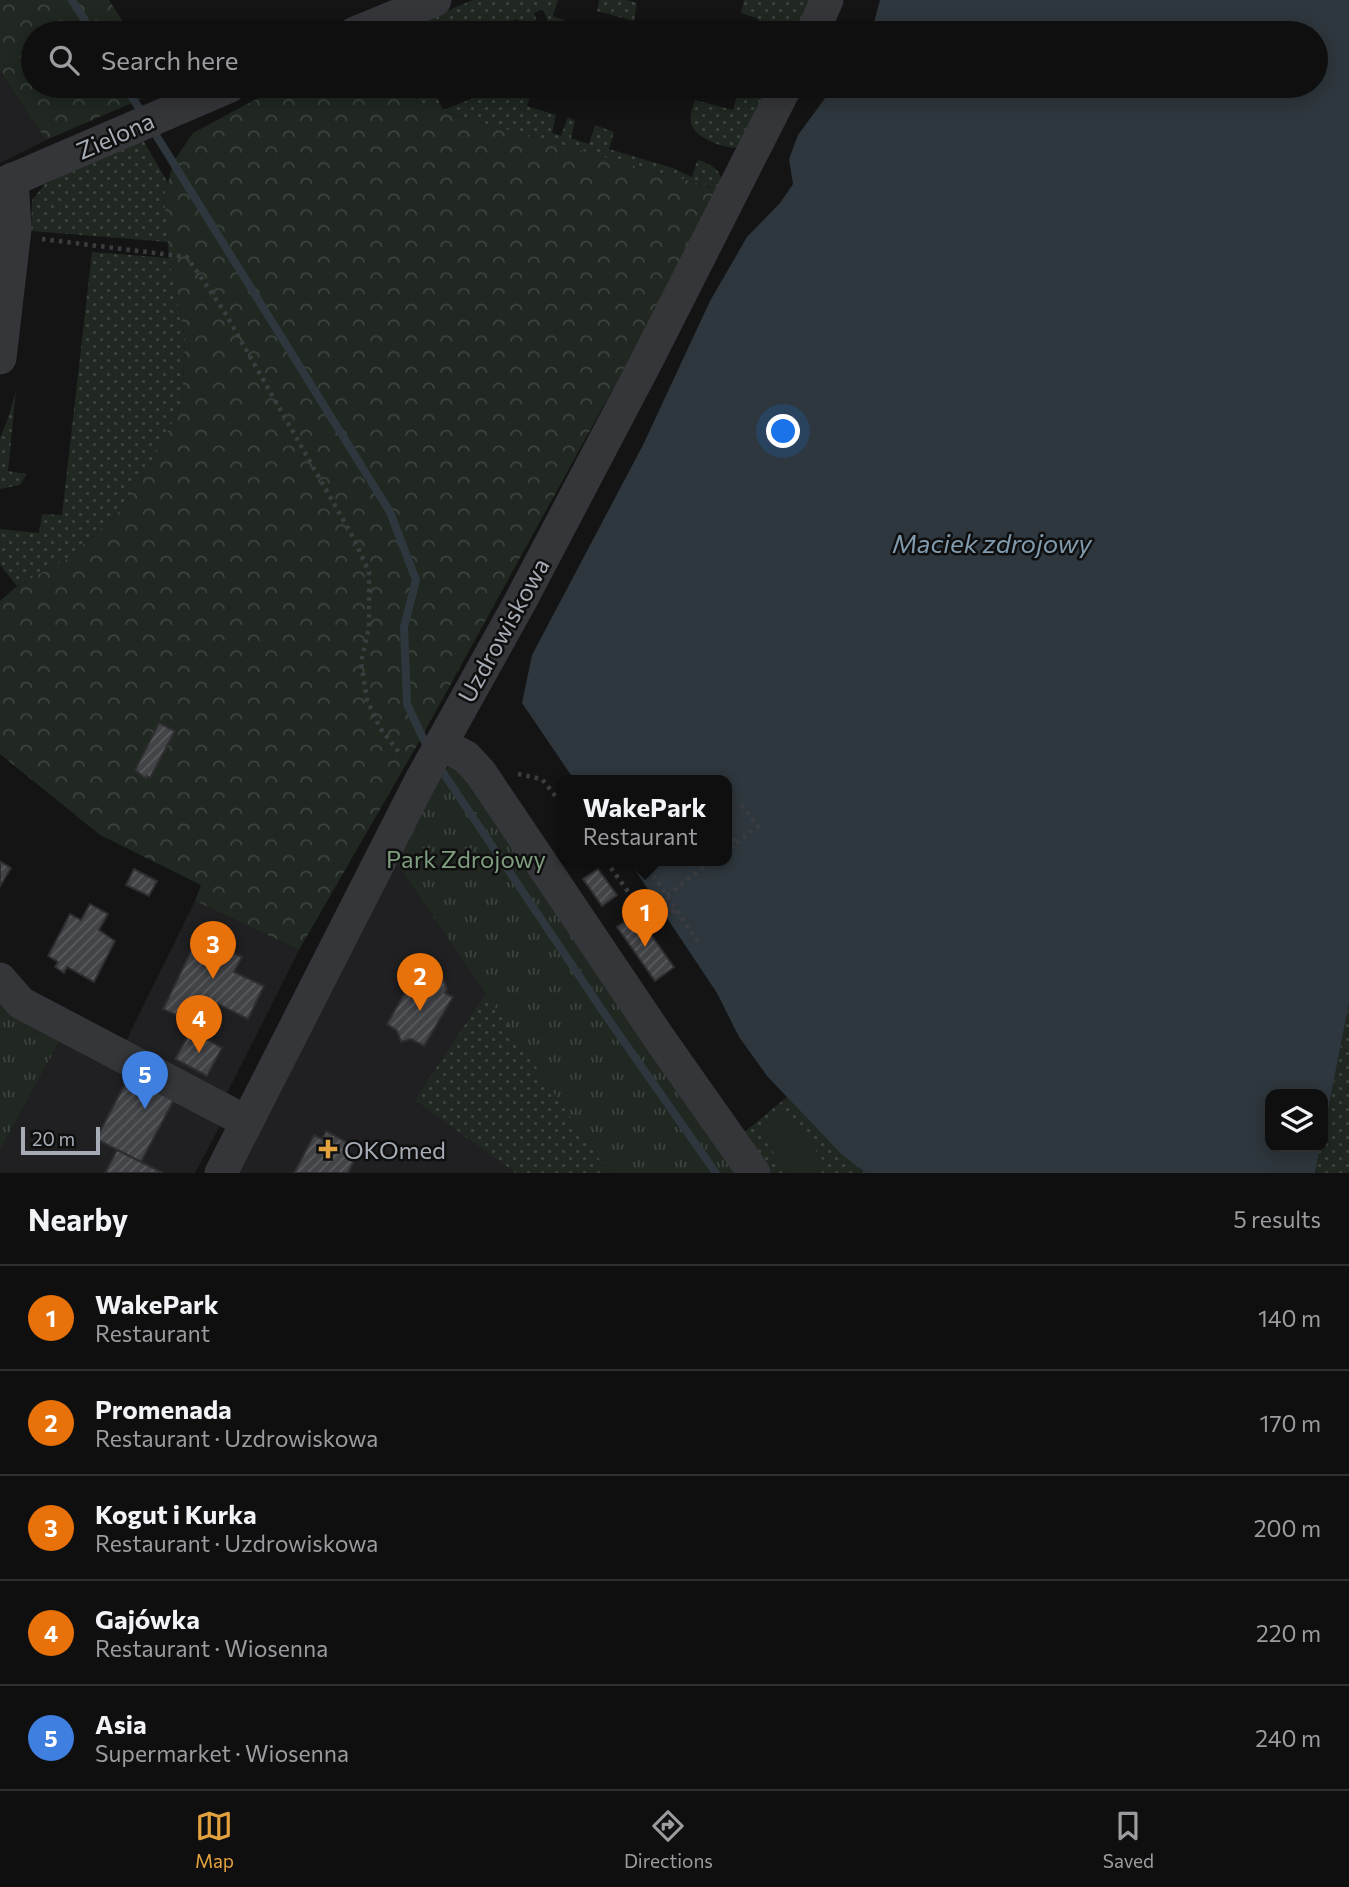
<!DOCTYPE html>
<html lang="en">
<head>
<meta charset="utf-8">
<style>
	:root { --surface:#0f0f10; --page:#181819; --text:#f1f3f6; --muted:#9b9c9f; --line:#2f2f30; --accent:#e3a23e }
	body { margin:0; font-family:Commissioner,sans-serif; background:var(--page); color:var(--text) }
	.controls { position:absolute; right:21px; bottom:21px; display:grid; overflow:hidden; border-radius:14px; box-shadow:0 4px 18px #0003 }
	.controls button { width:63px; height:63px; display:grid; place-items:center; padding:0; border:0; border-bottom:2px solid var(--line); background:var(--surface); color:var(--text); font:35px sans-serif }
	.scale { position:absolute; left:21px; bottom:18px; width:79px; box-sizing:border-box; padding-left:7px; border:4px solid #a6acb5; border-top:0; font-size:19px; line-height:24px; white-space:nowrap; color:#a6acb5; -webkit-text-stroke:5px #0f0f10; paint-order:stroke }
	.you { position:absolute; left:784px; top:432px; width:24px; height:24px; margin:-18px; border:5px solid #fff; border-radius:50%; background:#1a73e8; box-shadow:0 0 0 10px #1a73e833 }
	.badge { display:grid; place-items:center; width:46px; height:46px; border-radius:50%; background:var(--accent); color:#fff; font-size:23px; font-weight:700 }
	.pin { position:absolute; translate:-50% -58px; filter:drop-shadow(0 2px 4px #0008) }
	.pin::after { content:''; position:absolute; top:37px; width:24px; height:21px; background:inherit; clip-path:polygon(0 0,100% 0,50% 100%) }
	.popup { position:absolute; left:557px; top:775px; width:175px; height:91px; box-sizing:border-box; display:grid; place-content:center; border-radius:14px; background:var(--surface); filter:drop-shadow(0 2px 5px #0005); font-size:23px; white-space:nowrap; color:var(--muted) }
	.popup b { font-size:26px; color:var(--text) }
	.popup::after { content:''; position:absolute; left:50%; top:100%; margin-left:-14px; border:14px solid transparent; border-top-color:var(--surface) }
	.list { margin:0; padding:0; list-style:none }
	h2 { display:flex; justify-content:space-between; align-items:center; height:91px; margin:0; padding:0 28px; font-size:30px }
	h2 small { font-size:23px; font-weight:400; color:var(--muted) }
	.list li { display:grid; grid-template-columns:46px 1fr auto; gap:21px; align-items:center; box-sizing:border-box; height:105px; padding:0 28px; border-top:2px solid var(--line) }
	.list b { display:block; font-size:26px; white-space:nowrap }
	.list p { margin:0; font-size:23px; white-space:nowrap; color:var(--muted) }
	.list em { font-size:23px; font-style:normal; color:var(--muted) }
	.icon { flex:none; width:38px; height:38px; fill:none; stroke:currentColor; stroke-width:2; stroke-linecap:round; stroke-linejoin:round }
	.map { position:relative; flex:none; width:1349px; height:1173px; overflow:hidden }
	.search { position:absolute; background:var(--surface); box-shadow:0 4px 18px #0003; left:21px; right:21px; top:21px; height:77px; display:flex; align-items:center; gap:18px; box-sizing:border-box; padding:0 24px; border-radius:38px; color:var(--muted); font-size:26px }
	.sheet { height:616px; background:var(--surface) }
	nav { display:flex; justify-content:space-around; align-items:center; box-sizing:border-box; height:98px; border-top:2px solid var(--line); background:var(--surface); font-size:19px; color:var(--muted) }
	nav a { display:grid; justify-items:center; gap:4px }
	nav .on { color:var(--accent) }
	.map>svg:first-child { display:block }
</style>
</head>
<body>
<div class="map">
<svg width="1349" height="1173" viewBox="0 0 1349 1173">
	<defs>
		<pattern id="grass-dots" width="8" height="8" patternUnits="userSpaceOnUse" patternTransform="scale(1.75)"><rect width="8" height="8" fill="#202821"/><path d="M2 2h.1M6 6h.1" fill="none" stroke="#3d443f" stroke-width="1.8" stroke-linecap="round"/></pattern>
		<pattern id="forest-crowns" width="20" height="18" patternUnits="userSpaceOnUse" patternTransform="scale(1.75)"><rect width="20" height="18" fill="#202821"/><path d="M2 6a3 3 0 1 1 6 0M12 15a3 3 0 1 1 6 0" fill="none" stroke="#3d443f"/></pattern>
		<pattern id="park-tufts" width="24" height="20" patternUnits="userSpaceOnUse" patternTransform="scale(1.75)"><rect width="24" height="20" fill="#202821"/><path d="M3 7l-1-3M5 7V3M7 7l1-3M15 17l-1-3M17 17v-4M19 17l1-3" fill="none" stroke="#3d443f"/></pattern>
		<pattern id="building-hatch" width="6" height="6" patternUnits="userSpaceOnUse" patternTransform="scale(1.75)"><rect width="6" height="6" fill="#434448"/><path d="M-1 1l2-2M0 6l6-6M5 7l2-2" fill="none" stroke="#5b5c60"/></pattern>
	</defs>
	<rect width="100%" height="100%" fill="#141415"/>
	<g fill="#202022">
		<polygon points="0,71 46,140 0,163"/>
		<polygon points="390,854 486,993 416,1100 516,1173 230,1173"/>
		<polygon points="195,901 299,950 223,1101 123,1047"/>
		<polygon points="62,1037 222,1122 195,1173 0,1173 0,1150"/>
	</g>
	<g fill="url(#grass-dots)">
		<polygon points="473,0 558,0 553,16 571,23 567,27 550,27 543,9 534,13 540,30 535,33 523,33 517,19 490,29 491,33 394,33"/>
		<polygon points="599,0 627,0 637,3 634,21 597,11"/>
		<polygon points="744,0 815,0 802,33 755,33 759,19 741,13"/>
		<path d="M365 86H411L416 99 435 93 443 110 471 99 466 86H478L482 95 500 89 499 86H533L527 106 556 115 552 133 561 136 568 117 575 121 571 138 589 144 595 125 614 132 609 149 673 168 692 177 697 161 700 160C718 169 723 171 721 192L704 185 482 123Z"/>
		<path d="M732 86H777L739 147C727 150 699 139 693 128 688 119 692 109 695 100L733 110 739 88Z"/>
		<polygon points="143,140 168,183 164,197 168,242 31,231 32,200 45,184"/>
		<polygon points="92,252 169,258 185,338 182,404 152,462 116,515 69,558 17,586 0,565 0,529 39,533 42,514 62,515"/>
		<polygon points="16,391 8,471 27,474 20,485 0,489 0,438 7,421"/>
		<polygon points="486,993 609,1173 516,1173 415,1100"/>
		<polygon points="1349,1004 1349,1173 1315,1173 1320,1147 1323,1147 1323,1135"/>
		<polygon points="787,1097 842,1155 866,1173 761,1173 736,1139"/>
	</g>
	<g fill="url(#forest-crowns)">
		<polygon points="0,0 109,0 130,33 33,33 33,86 169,87 46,140 0,71"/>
		<polygon points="281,86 365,86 482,123 704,185 721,192 420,740 299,950 195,901 201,885 100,835 0,754 0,601 17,586 69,558 116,515 152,462 182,404 185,338 169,258 164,197 174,161 193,133"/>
	</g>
	<g fill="url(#park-tufts)">
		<polygon points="452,763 480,772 761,1173 609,1173 390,854 422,797"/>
		<polygon points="0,1004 62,1037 0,1150"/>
	</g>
	<polygon fill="#202821" points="785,1110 828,1167 820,1173 789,1173 757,1130"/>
	<polygon fill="#2e373d" points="880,0 1349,0 1349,1004 1323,1135 1323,1094 1270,1094 1270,1147 1320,1147 1315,1173 866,1173 842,1155 767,1076 739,1037 717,993 629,861 727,861 727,781 575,781 522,703 532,655 643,445 710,301 747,237 780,203 793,184 789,159 798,135 834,86 1316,86 1316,33 871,33"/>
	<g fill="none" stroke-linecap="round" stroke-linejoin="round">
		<g stroke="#2e373d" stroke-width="8">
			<polyline points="72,0 93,33"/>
			<polyline points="125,86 144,116"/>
			<polyline points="151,127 390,512 416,580 404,627 407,704 429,751"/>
			<polyline points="438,765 604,1013 716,1173"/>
		</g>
	</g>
	<g fill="url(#building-hatch)" stroke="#2e2e31" stroke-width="2">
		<polygon points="159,723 175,731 150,778 147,776 146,779 135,770"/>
		<polygon points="0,861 11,868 0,886"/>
		<polygon points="134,869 157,881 149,896 126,885"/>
		<polygon points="598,869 617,895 602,906 583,879"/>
		<polygon points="90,904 108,914 99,930 115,941 94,982 67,967 64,973 55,967 58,962 48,956 70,914 81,920"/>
		<polygon points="636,914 674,967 655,981 617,927"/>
		<polygon points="217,945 242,957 234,972 264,986 248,1019 218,1004 213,1015 202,1009 195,1024 163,1009 191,951 210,960"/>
		<polygon points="435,972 443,977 447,989 445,993 453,997 424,1046 411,1039 401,1042 397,1031 387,1024 415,975 421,978 422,975"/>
		<polygon points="191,1030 222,1048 207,1076 175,1059"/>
		<polygon points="131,1072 176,1096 141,1162 96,1139"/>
		<polygon points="326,1131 352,1145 348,1153 356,1157 348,1173 294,1173 314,1135 322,1139"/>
		<polygon points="117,1150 163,1173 105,1173"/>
	</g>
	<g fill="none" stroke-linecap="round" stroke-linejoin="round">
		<g stroke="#3b3d41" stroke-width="4.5" stroke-dasharray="3.5 5" stroke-linecap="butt">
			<polyline points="42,239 187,257 224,311 353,537 369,572 369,628 361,662 367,700 380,728 401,755"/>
			<polyline points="518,774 542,779 563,806"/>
			<polyline points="727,832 736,843 727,850"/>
			<polyline points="736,843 758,826 740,803"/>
			<polyline points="606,861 652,925 676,909"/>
			<polyline points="644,861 699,944"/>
			<polyline points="667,895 712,861"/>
		</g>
		<g stroke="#35363a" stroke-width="33">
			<polyline points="355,33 435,0"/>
			<polyline points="812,33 827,0"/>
			<polyline points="0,185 230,86"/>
			<polyline points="0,358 15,229 12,179"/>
			<polyline points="441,744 466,757 480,772 657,1035 754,1173"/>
			<polyline points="0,979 21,1003 247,1122"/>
			<polyline points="221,1173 421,780 520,602 645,364 786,86"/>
		</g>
	</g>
	<path fill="#e3a23e" stroke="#0f0f10" stroke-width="2.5" d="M324.5 1138.5h7v7h7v7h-7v7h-7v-7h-7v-7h7z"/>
	<g text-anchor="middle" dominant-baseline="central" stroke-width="5" stroke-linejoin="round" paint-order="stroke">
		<g font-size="24" fill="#a6acb5" stroke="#0f0f10">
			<text transform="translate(115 135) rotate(-24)">Zielona</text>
			<text transform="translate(503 630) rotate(-61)">Uzdrowiskowa</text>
		</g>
		<g font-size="24" fill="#7f9e7f" stroke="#0f0f10">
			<text x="466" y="858">Park Zdrojowy</text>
		</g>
		<g font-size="24" fill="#a6acb5" stroke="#0f0f10" text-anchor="start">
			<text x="344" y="1149">OKOmed</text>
		</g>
		<g font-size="26" font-style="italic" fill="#809bad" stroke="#0f0f10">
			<text x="992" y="542">Maciek zdrojowy</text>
		</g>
	</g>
</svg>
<div class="controls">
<button><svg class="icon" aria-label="layers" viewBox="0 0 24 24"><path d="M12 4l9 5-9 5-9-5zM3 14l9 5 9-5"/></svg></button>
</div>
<div class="scale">20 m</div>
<div class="you"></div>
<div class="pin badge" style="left:645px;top:947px;background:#e8710a">1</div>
<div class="popup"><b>WakePark</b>Restaurant</div>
<div class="pin badge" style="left:420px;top:1011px;background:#e8710a">2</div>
<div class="pin badge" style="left:213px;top:979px;background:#e8710a">3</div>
<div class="pin badge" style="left:199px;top:1053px;background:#e8710a">4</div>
<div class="pin badge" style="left:145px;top:1109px;background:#3f7fe0">5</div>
<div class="search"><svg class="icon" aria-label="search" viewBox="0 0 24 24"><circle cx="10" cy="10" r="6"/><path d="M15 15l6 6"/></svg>Search here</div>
</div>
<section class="sheet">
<h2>Nearby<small>5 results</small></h2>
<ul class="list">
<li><span class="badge" style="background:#e8710a">1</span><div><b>WakePark</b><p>Restaurant</p></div><em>140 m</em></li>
<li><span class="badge" style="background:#e8710a">2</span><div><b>Promenada</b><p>Restaurant · Uzdrowiskowa</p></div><em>170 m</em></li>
<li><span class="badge" style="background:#e8710a">3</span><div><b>Kogut i Kurka</b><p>Restaurant · Uzdrowiskowa</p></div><em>200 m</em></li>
<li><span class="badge" style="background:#e8710a">4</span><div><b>Gajówka</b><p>Restaurant · Wiosenna</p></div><em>220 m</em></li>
<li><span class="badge" style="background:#3f7fe0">5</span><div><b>Asia</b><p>Supermarket · Wiosenna</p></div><em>240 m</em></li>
</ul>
</section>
<nav>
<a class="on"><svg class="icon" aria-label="map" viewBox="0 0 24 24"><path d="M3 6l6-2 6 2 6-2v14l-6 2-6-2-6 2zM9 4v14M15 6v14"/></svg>Map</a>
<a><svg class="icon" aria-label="directions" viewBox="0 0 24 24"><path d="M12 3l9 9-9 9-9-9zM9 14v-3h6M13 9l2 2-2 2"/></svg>Directions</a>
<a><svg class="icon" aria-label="saved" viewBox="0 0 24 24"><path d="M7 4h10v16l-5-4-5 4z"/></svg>Saved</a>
</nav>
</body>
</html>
